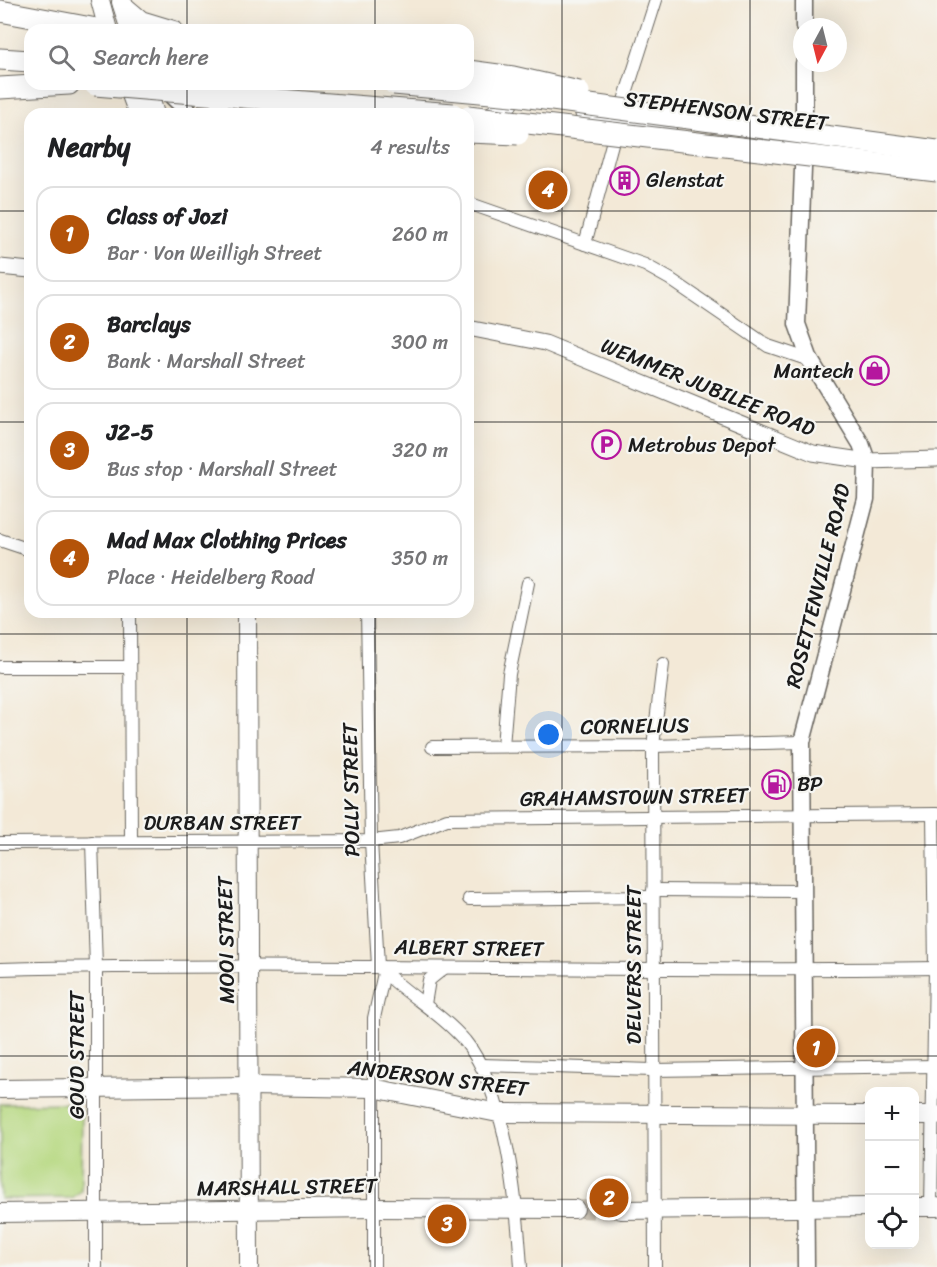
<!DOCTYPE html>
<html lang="en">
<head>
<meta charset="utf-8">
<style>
	:root { --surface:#fff; --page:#f6f6f6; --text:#202124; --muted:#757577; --line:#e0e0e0; --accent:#b45309 }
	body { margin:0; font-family:Sriracha,sans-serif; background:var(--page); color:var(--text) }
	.controls { position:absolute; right:18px; bottom:18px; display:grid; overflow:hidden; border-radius:12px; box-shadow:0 6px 24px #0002 }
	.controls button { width:54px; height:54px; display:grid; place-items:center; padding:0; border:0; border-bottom:2px solid var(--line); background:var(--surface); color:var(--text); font:30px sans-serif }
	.compass { position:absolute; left:793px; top:18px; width:54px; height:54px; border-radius:50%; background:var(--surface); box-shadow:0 6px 24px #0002; rotate:187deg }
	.you { position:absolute; left:549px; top:735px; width:21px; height:21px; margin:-15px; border:4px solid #fff; border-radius:50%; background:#1a73e8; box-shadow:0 0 0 9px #1a73e833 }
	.badge { display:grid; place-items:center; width:39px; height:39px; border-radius:50%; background:var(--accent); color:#fff; font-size:20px; font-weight:700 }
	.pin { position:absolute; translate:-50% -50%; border:3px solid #fff; box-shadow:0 2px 6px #0006 }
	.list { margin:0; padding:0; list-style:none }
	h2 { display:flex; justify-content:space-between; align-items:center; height:78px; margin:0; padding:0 24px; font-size:26px }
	h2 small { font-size:20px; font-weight:400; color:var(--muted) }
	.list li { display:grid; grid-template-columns:39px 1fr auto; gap:18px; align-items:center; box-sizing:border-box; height:96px; margin:0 12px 12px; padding:0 12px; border:2px solid var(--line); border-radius:18px }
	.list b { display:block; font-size:22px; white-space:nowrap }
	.list p { margin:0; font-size:20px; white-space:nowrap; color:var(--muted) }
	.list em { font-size:20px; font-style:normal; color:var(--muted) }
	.icon { flex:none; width:33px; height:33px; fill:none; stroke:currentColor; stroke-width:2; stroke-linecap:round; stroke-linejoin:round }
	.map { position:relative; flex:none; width:937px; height:1267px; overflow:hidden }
	.search { position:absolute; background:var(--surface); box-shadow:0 6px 24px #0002; left:24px; top:24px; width:450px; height:66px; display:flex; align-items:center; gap:15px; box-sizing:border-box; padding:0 21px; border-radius:18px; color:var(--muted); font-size:22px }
	.panel { position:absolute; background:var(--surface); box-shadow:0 6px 24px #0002; left:24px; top:108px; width:450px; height:510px; border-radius:18px }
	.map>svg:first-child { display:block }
</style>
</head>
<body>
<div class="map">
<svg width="937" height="1267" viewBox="0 0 937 1267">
	<rect width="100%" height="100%" fill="#f6f6f2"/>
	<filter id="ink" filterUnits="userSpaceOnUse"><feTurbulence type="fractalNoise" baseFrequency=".0167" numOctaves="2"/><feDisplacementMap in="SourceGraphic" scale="12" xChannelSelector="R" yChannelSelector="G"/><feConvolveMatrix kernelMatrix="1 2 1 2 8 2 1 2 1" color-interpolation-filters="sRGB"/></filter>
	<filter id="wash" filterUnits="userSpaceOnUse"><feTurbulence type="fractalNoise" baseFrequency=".008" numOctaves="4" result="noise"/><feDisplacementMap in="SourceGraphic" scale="24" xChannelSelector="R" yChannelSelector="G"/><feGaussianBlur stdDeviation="1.35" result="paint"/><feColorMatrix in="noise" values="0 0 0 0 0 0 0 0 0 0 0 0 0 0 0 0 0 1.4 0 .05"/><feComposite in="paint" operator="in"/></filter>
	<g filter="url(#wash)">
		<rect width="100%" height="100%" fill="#f3e9d7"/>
		<polygon fill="#b6d880" stroke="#697a4e" stroke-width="1.5" points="74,1103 73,1108 82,1111 81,1191 72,1198 0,1199 0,1104"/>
	</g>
	<g filter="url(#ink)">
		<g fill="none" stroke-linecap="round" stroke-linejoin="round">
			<polyline stroke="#c8c0b2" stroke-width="18" stroke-dasharray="18 9" stroke-linecap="butt" points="575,1209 621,1210"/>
			<defs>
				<g id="minor">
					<polyline points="620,113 656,0"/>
					<polyline points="468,203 645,265 670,279 768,346 810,360"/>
					<polyline points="585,244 616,129"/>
					<polyline points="0,540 30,550"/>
					<polyline points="130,612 131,842"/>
					<path d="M367 612 371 841 378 966C405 994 440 1012 465 1041 507 1092 517 1203 521 1267"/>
					<polyline points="0,667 129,667"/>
					<polyline points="503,746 509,674 528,583"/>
					<polyline points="432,747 653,746 802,742"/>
					<polyline points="92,842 96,967 96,1267"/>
					<polyline points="0,843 371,841 399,838 447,819 937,814"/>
					<polyline points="653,890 805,891"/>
					<polyline points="469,899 653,897"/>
					<path d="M0 969C312 962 625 973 937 968"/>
					<polyline points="425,1004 429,980 444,968"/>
					<polyline points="481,1065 653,1070 937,1066"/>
					<polyline points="931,1207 935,968 933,814"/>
					<polyline points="374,1267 374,1018 384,973"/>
					<polyline points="655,1267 653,746 663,664"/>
				</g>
				<g id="tertiary">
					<polyline points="583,114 669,126"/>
					<polyline points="483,118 510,104"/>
					<polyline points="0,267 30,270"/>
					<polyline points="468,328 545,343 813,453 867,461 937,459"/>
				</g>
				<g id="secondary">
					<polyline points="804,27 804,0"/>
					<polyline points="804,63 804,143 797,324 810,360 861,444 867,461 866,499 802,742 806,1267"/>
					<polyline points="168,84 173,97 191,114"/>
				</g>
				<g id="primary">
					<polyline points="100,0 108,30"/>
					<polyline points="121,2 130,30"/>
					<polyline points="122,4 141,20 174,30"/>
					<polyline points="127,84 138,114"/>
					<polyline points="146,84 155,114"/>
					<polyline points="247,612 249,1267"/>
					<polyline points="0,1089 249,1086 373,1088 498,1113 870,1115"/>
					<polyline points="914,1115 937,1115"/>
					<polyline points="914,1207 937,1207"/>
					<polyline points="621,1210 870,1207"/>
					<polyline points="0,1213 374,1208 575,1209"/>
				</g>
				<g id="motorway">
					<polyline points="0,11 102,30"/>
					<polyline points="0,59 30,61"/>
					<polyline points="0,88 69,84"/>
				</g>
			</defs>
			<use href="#minor" stroke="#67645d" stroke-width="14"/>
			<use href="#tertiary" stroke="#67645d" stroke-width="17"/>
			<use href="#secondary" stroke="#67645d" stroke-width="19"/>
			<use href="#primary" stroke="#67645d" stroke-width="20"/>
			<use href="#motorway" stroke="#67645d" stroke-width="23"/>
			<use href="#minor" stroke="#fff" stroke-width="12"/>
			<use href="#tertiary" stroke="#fff" stroke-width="15"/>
			<use href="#secondary" stroke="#fff" stroke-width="16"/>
			<use href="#primary" stroke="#fff" stroke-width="18"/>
			<use href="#motorway" stroke="#fff" stroke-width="21"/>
			<defs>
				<g id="motorway-bridge">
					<polyline points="468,71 513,77 579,92"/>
					<polyline points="394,84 522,96 937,151"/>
					<polyline points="95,85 453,114"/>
					<polyline points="468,116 937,171"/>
					<polyline points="468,132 518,134"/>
				</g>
			</defs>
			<use href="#motorway-bridge" stroke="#67645d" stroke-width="23" stroke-linecap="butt"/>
			<use href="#motorway-bridge" stroke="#fff" stroke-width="21"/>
		</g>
	</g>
	<path fill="none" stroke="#1c1c1c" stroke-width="1.5" stroke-opacity="0.55" d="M187 0V30M375 0V30M562 0V1267M750 0V1267M187 84V114M375 84V114M0 211H30M468 211H937M0 422H30M468 422H937M187 612V1267M375 612V1267M0 634H937M0 845H937M0 1056H937"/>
	<defs>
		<symbol id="building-ring" viewBox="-11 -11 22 22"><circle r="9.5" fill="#f6f6f2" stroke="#b5179e" stroke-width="1.5"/><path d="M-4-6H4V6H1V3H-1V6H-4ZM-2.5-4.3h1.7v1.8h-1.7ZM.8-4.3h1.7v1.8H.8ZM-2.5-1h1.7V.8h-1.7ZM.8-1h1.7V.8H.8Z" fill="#b5179e"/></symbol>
		<symbol id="shop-ring" viewBox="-11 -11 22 22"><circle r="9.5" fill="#f6f6f2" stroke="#b5179e" stroke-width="1.5"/><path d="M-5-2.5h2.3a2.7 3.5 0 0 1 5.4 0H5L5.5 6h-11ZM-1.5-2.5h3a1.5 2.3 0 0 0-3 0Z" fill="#b5179e"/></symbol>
		<symbol id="parking-ring" viewBox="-11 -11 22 22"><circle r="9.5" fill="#f6f6f2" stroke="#b5179e" stroke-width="1.5"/><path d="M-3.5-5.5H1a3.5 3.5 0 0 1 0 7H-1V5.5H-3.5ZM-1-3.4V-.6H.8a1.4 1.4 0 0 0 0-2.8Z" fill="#b5179e"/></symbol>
		<symbol id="fuel-ring" viewBox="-11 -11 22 22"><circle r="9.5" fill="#f6f6f2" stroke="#b5179e" stroke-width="1.5"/><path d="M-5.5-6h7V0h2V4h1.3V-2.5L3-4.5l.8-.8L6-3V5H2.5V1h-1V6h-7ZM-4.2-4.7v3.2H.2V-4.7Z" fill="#b5179e"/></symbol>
	</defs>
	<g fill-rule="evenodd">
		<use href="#building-ring" x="608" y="164" width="33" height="33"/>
		<use href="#shop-ring" x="858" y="354" width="33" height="33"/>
		<use href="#parking-ring" x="590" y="428" width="33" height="33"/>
		<use href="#fuel-ring" x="760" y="768" width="33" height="33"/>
	</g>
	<g text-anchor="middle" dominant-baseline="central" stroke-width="4.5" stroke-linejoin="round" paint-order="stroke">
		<g font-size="21" fill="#1c1c1c" stroke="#f6f6f2">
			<text transform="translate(726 111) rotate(7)">STEPHENSON STREET</text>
			<text transform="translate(708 387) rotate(22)">WEMMER JUBILEE ROAD</text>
			<text transform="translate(818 586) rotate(-76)">ROSETTENVILLE ROAD</text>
			<text transform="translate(635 726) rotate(-1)">CORNELIUS</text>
			<text transform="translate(351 790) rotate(-91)">POLLY STREET</text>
			<text transform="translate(634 797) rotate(-1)">GRAHAMSTOWN STREET</text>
			<text x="222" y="823">DURBAN STREET</text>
			<text transform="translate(226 940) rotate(-91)">MOOI STREET</text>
			<text transform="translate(469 948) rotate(1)">ALBERT STREET</text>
			<text transform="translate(634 965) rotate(-90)">DELVERS STREET</text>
			<text transform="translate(77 1055) rotate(-90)">GOUD STREET</text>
			<text transform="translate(438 1078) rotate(7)">ANDERSON STREET</text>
			<text transform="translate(287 1187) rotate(-1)">MARSHALL STREET</text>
		</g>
		<g font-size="21" fill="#1c1c1c" stroke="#f6f6f2" text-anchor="start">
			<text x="646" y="180">Glenstat</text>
			<text x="854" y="371" text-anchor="end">Mantech</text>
			<text x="628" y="445">Metrobus Depot</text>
			<text x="797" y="784">BP</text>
		</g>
	</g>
</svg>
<div class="controls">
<button>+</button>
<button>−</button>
<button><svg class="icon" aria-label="locate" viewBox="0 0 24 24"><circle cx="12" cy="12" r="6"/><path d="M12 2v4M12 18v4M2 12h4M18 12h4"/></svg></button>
</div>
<svg class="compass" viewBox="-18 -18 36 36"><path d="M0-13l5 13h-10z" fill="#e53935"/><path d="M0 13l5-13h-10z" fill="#757577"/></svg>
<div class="you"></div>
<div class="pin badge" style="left:816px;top:1048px">1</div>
<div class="pin badge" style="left:609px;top:1198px">2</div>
<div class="pin badge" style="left:447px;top:1224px">3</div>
<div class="pin badge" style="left:548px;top:190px">4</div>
<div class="search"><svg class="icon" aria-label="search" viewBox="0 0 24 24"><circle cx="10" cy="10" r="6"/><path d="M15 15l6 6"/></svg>Search here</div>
<section class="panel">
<h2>Nearby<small>4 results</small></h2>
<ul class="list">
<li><span class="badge">1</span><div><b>Class of Jozi</b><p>Bar · Von Weilligh Street</p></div><em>260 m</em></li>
<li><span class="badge">2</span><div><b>Barclays</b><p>Bank · Marshall Street</p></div><em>300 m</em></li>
<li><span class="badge">3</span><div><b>J2-5</b><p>Bus stop · Marshall Street</p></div><em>320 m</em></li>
<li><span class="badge">4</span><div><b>Mad Max Clothing Prices</b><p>Place · Heidelberg Road</p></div><em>350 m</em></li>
</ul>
</section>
</div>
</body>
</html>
